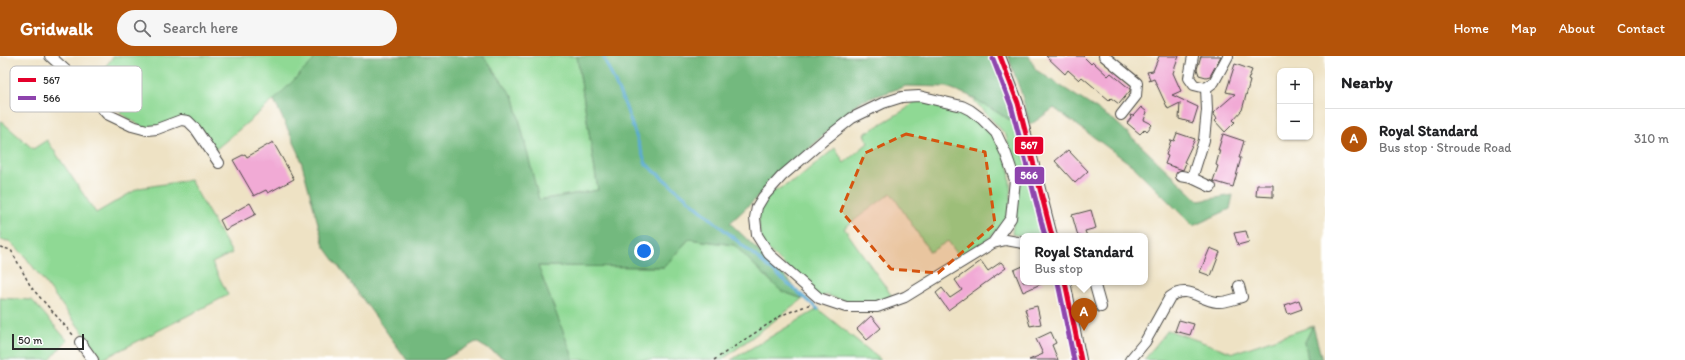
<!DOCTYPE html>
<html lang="en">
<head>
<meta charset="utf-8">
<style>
	:root { --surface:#fff; --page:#f6f6f6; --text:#202124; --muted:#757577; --line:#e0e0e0; --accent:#b45309 }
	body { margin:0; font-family:Itim,sans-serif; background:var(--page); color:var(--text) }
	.controls { position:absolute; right:12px; top:12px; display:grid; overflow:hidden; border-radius:8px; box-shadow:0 1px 3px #0004 }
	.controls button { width:36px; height:36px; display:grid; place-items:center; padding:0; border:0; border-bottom:1px solid var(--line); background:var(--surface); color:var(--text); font:20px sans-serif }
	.scale { position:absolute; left:12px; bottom:10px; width:72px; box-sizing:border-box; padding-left:4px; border:2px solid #2b2b2b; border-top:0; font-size:11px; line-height:14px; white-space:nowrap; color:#2b2b2b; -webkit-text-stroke:3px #fff; paint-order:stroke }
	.you { position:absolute; left:644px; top:195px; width:14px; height:14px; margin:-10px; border:3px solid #fff; border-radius:50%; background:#1a73e8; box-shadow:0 0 0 6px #1a73e833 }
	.badge { display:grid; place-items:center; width:26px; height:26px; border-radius:50%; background:var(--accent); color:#fff; font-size:13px; font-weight:700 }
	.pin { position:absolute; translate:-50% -33px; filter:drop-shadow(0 1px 2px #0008) }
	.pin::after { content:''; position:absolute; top:21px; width:14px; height:12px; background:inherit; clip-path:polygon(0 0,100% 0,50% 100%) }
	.popup { position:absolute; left:1020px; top:177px; width:128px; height:52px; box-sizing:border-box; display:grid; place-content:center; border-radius:8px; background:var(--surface); filter:drop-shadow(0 1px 3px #0005); font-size:13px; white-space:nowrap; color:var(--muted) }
	.popup b { font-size:15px; color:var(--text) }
	.popup::after { content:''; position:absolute; left:50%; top:100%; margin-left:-8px; border:8px solid transparent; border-top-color:var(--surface) }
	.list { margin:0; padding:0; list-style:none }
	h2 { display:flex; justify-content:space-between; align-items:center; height:52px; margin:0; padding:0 16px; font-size:17px }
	h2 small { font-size:13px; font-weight:400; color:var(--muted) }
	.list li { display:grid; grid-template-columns:26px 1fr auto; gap:12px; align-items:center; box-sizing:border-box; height:60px; padding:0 16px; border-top:1px solid var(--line) }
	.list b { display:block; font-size:15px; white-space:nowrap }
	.list p { margin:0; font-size:13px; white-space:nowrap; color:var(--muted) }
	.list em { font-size:13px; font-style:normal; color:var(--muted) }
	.icon { flex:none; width:22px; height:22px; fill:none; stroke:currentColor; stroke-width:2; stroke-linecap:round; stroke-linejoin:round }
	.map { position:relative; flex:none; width:1325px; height:304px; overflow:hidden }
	header { display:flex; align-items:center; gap:24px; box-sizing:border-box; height:56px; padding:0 20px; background:var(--accent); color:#fff }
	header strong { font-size:19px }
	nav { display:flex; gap:22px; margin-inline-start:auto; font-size:14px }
	.search { width:280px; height:36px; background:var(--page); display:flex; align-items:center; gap:10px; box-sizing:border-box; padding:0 14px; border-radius:22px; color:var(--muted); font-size:15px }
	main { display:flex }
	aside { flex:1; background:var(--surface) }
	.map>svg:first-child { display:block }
</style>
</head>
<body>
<header>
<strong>Gridwalk</strong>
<div class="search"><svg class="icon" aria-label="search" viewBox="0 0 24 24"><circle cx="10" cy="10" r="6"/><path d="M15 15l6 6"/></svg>Search here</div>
<nav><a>Home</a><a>Map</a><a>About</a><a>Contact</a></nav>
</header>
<main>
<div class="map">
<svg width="1325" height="304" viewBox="0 0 1325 304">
	<rect width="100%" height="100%" fill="#fff"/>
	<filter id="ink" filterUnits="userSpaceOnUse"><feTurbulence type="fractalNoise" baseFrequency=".025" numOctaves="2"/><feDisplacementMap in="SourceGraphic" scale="8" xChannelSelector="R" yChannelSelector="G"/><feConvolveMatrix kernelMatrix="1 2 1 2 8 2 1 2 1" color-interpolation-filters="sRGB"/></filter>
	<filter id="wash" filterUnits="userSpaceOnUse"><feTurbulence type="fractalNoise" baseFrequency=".012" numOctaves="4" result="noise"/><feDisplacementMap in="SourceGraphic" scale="16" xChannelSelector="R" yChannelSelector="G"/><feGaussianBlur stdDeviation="0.9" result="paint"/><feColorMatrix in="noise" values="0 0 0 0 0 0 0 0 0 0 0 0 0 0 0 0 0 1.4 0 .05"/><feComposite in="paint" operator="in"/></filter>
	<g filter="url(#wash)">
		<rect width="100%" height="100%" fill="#eee2c4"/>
		<g fill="#8fd994" stroke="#5d8260">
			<polygon points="114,0 310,0 314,4 274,44 215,94 188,65 147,74 120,57 134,45 104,12"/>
			<polygon points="483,0 577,0 598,134 538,144 514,42"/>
			<polygon points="919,40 961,51 988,68 1009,110 1011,142 1008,160 993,179 961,203 948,185 930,196 891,137 844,172 894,243 855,248 826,239 819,242 761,187 757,151 763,141 798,123 835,92 844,107 868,87 864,78 906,53"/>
			<polygon points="970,40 1017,68 1042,180 1023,181 1012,178 1017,123 1006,79"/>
			<polygon points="0,64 33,93 47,84 96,157 139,132 190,124 232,197 212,207 228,239 103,303 24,199 9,185 0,184"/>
			<polygon points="689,183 734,189 781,235 803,243 722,304 574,304 537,210 664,211"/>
			<polygon points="0,242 32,244 67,284 50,304 0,304"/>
			<polygon points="818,253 881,304 731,304"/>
			<polygon points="1313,270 1305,286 1308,304 1144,304 1168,274 1233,297"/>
		</g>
		<g fill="#73b97e" stroke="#4f7254">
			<polygon points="310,0 483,0 514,42 539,144 598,134 577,0 991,0 1017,68 970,40 947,31 906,30 859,46 730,167 789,224 803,243 781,235 734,189 689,183 664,211 538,210 574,304 507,304 476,286 443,304 407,304 324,190 299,97 274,44 314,4"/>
			<polygon points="1008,0 1029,0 1036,14 1115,65 1199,145 1233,139 1230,153 1193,170 1133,110 1054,52 1030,69 1021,36"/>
			<polygon points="1313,270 1322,304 1308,304 1305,286"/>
		</g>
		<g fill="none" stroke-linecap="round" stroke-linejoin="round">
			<polyline stroke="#5aabd4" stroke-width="3" points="603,0 625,49 646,108 818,253"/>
		</g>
		<g id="blocks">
			<g fill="#f1aad5">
				<polygon points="1046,0 1083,0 1091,8 1093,6 1108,20 1111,17 1130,33 1130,35 1119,48 1111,42 1109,44 1082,21 1079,24 1068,14 1065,18"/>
				<polygon points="1159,0 1179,0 1173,17 1181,35 1172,39 1198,51 1193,67 1179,63 1180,47 1168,53 1154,23 1149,25 1150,23 1147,16 1153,15"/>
				<polygon points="1201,0 1221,0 1210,20 1206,21 1199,19 1197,13"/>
				<polygon points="1235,8 1252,14 1248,24 1250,25 1242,54 1233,64 1235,66 1225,76 1215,65 1217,63 1213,57 1235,38 1226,36"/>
				<polygon points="1141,51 1147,56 1144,64 1150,67 1152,69 1147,75 1145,73 1140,78 1127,67 1131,62 1130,59 1133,60"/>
				<polygon points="1177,77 1195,83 1184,106 1186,107 1183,114 1165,108 1168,100 1166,99 1171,84 1174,85"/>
				<polygon points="1223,78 1244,85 1239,102 1241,102 1233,131 1213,125 1218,110 1216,109 1220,94 1218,94"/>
				<polygon points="273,86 294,123 268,137 266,134 254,140 233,104 245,98 247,101"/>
				<polygon points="1068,94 1088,115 1075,127 1055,105"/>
				<polygon points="1257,129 1273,129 1273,141 1256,140"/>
				<polygon points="250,147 256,158 225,174 220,164"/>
				<polygon points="1091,154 1096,172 1085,175 1087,180 1078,180 1072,159"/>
				<polygon points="1246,175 1249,186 1238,189 1234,177"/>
				<polygon points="1210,192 1220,196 1211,220 1200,216"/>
				<polygon points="981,205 988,215 1001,206 1006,212 948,254 936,237 942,232 950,242 962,234 955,224"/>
				<polygon points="1023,210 1023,226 1045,226 1023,236 1014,214"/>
				<polygon points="1299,244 1302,253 1288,258 1285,249"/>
				<polygon points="1037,250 1041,268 1030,270 1025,253"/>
				<polygon points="871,260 881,272 867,284 857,273"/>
				<polygon points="1179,264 1194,268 1190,279 1175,275"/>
				<polygon points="1051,276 1056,287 1052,289 1058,304 1029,304 1043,298 1036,283"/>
			</g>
		</g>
	</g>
	<g filter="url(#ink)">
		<use href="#blocks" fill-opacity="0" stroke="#484642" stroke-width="1"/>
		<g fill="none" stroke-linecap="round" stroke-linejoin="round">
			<defs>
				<g id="minor">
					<polyline points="50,0 81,28 107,58 132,70 147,74 157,73 181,64 188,65 195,72 219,107"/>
					<polyline points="1000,0 1018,47 1052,180"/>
					<polyline points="1104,0 1137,27 1136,40 1121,59"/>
					<polyline points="1193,0 1189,22 1194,29 1206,32"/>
					<polyline points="1181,120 1192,122 1211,131"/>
					<polyline points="1192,122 1204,84 1207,54 1206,32 1214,26 1228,0"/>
					<polyline points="993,187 1011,162 1015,124 1006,98 996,77 982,63 970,54 962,50 919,40 902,41 883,47 852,62 824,84 782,120 763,141 757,151 755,162 757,179 769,198 819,242 846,251 877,251 905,241 993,187 1006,184 1023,187"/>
					<polyline points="1065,226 1081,304"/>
					<polyline points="1094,226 1101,251"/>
					<polyline points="80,286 93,304"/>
					<path d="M1130 304 1145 286 1170 241C1188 228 1199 244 1217 246 1225 247 1234 243 1242 241L1239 230"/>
				</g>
			</defs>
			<use href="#minor" stroke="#484642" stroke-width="12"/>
			<g stroke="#484642" stroke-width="1.5" stroke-dasharray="3 3" stroke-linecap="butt">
				<polyline points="0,191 11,194 31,231 74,280"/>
				<polyline points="714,304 782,259 811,248"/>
			</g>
			<use href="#minor" stroke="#fff" stroke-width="10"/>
			<defs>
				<g id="bus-1">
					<polyline points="1000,0 1018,47 1052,180"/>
					<polyline points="1065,226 1081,304"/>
				</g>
				<g id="bus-2">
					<polyline points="993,3 1011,49 1045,180"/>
					<polyline points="1058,227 1074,304"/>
				</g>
			</defs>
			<use href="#bus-1" stroke="#fff" stroke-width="8"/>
			<use href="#bus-2" stroke="#fff" stroke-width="8"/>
			<use href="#bus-1" stroke="#e4002b" stroke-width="5"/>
			<use href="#bus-2" stroke="#8e44ad" stroke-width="5"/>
		</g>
	</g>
	<path fill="#d5540f" fill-opacity="0.2" stroke="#d5540f" stroke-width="3" stroke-dasharray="8 5" stroke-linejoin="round" d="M906 78 985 96 995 168 938 217 891 213 841 155 865 97Z"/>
	<rect x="10" y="10" width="132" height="46" rx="6" fill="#fff" stroke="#bfbfbf" stroke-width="1"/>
	<rect x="18" y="22" width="18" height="4" fill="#e4002b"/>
	<rect x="18" y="40" width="18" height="4" fill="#8e44ad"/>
	<g font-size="11" fill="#2b2b2b">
		<text x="43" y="28">567</text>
		<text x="43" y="46">566</text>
	</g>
	<g stroke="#fff" stroke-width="1.5">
		<rect x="1014" y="80" width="30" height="19" rx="4" fill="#e4002b"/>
		<rect x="1014" y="110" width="31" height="19" rx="4" fill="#8e44ad"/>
	</g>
	<g font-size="11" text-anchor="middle" font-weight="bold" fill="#fff">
		<text x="1029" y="93">567</text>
		<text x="1029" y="123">566</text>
	</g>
</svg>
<div class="controls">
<button>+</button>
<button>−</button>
</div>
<div class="scale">50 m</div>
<div class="you"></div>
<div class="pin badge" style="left:1084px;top:275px">A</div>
<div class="popup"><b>Royal Standard</b>Bus stop</div>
</div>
<aside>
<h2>Nearby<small></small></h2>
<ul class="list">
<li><span class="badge">A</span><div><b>Royal Standard</b><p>Bus stop · Stroude Road</p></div><em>310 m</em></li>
</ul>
</aside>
</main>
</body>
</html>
